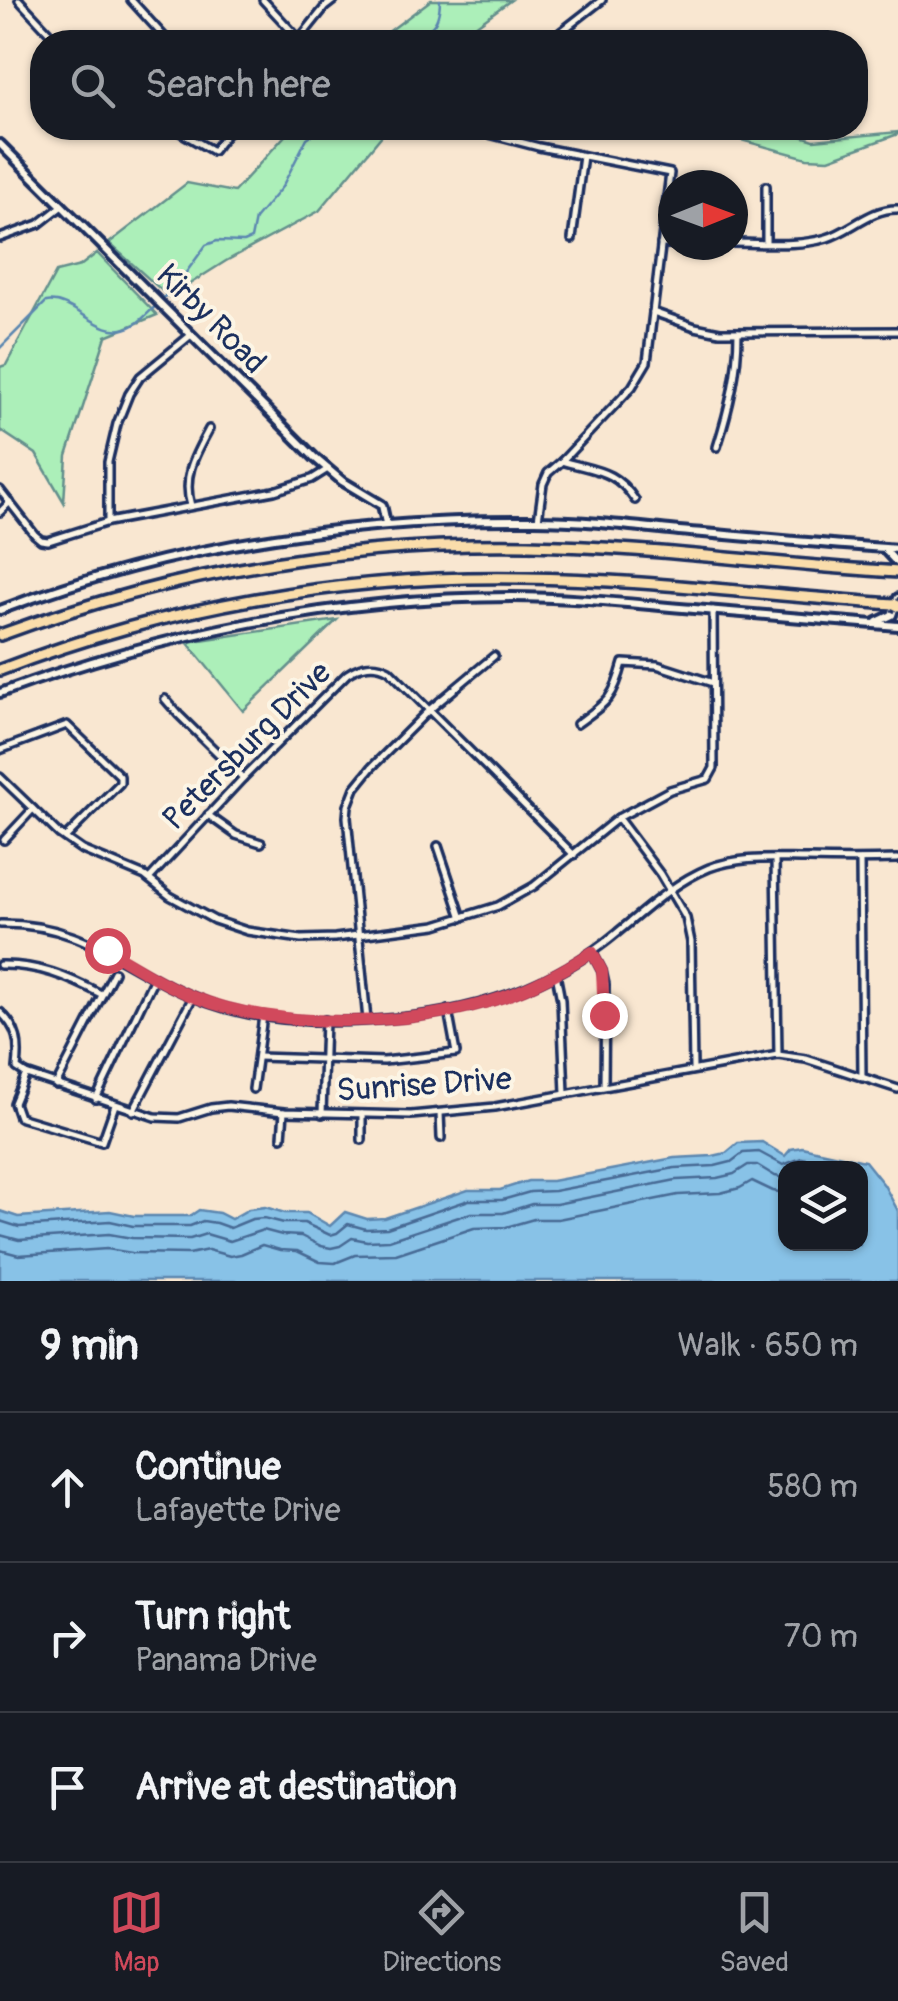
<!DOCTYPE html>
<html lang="en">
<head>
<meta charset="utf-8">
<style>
	:root { --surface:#171b24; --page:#242831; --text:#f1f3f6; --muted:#9ea1a6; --line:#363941; --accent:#d1495b }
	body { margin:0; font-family:Pangolin,sans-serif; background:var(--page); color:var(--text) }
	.controls { position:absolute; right:30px; bottom:30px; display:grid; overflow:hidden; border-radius:20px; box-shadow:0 2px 8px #0004 }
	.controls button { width:90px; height:90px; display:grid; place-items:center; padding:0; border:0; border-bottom:2px solid var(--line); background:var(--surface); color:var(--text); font:50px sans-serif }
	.compass { position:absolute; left:658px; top:170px; width:90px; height:90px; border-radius:50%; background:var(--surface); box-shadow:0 2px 8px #0004; rotate:89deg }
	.stop { position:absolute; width:30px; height:30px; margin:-22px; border:8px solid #d1495b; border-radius:50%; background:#fff }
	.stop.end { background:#d1495b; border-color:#fff; box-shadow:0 2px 10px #0008 }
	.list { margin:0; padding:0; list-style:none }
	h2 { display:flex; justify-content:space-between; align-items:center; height:130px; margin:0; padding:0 40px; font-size:42px }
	h2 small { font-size:32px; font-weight:400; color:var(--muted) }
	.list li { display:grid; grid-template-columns:65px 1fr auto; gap:30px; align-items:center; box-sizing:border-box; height:150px; padding:0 40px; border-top:2px solid var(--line) }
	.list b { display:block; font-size:38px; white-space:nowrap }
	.list p { margin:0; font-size:32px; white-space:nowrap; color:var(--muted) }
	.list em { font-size:32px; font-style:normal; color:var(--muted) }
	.icon { flex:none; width:55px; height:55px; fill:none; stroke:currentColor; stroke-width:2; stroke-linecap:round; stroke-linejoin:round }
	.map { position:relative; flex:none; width:898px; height:1281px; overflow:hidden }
	.search { position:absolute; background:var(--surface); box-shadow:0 2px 8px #0004; left:30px; right:30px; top:30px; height:110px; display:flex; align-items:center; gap:25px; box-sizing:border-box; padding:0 35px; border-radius:40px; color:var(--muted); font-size:38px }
	.sheet { height:580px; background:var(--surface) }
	nav { display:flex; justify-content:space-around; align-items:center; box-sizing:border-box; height:140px; border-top:2px solid var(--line); background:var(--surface); font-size:28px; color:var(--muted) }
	nav a { display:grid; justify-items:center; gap:5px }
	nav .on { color:var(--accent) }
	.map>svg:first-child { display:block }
</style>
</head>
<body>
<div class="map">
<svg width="898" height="1281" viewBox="0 0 898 1281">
	<rect width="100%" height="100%" fill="#f9e7d1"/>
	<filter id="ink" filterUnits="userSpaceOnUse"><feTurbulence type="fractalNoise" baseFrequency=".01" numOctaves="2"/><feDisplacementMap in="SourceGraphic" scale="20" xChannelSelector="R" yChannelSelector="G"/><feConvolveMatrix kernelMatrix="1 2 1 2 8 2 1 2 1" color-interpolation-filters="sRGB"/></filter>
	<g filter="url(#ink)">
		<g fill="#acefb9" stroke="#648f8c" stroke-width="2.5">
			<polygon points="431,0 511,0 453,42 375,42"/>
			<polygon points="292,128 388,128 319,211 226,261 169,297 109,243 187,183 234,192"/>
			<polygon points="697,128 776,128 814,140 898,132 898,134 829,159 807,158"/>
			<polygon points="97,253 157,315 106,336 67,456 64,502 36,454 0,430 0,367 6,365 56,272 80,266"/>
			<polygon points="337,620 243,711 187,642"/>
		</g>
		<path fill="#88c2e7" stroke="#5c87b0" stroke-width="2.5" fill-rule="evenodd" d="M762 1142 785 1156 791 1149 802 1147 865 1161 884 1185 898 1211V1281H0V1211L18 1217 110 1211 134 1216H190L199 1210 219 1213 231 1219 249 1209 265 1207 285 1213H307L330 1226 345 1212 367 1219 385 1218 468 1190H500L528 1181H552L674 1158 713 1156 726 1153 738 1143ZM786 1168H860V1244H786Z"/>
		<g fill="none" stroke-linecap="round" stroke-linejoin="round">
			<g stroke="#476a95" stroke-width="2.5">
				<polyline points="0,1221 19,1227 110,1221 133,1226 190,1226 203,1221 216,1223 230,1228 252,1219 264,1218 284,1223 304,1223 330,1235 337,1233 348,1224 366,1229 387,1228 469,1200 502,1200 530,1192 554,1191 675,1168 715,1166 731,1162 743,1153 759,1152 783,1165 802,1158 852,1168"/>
				<polyline points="0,1235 19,1240 109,1234 132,1238 190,1239 206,1234 230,1241 263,1230 282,1235 301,1236 321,1246 331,1248 340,1246 352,1238 367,1241 389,1240 471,1213 503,1213 532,1204 556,1204 676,1180 717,1178 734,1174 748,1165 757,1165 775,1176 786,1178"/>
				<polyline points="0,1250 19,1255 107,1249 132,1253 189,1254 208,1250 230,1256 241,1254 262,1245 280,1250 297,1251 320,1262 335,1263 355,1255 396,1254 474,1228 506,1227 534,1219 558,1219 678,1195 720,1193 740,1188 752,1181 773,1191 786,1193"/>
			</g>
			<g stroke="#5c87b0" stroke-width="2.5">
				<path d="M380 42V39C408 25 439 47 440 0"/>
				<polyline points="161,300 177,285 206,245 217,241 244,242 251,239 255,219 282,187 307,138 322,128"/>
				<path d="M0 348 46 302C75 297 99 340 130 327 140 323 148 312 156 306"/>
			</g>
			<defs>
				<g id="street">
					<polyline points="19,0 58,42"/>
					<polyline points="131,0 169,42"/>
					<polyline points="263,0 299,39"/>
					<polyline points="297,42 325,7 334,0"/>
					<polyline points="548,42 602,0"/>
					<polyline points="173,128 213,151 231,128"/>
					<polyline points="489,134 539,147 670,173 647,362 632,387 562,461 548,473 543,484 538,520"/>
					<polyline points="0,238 39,224 62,206"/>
					<polyline points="572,239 583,156"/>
					<path d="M733 243C764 243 797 247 827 238 852 230 871 208 898 209"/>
					<polyline points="766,243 766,186"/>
					<polyline points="661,244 673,244"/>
					<polyline points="653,312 695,327 720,332 898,331"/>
					<path d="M717 447C729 409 738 372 738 332"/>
					<path d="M562 461C594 471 615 469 635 500"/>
					<polyline points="0,490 35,535 41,540 48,541 108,522 274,491 312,479 328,469"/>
					<path d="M191 506C182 476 195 455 209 429"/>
					<polyline points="0,512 10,502"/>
					<polyline points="108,521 108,462 117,424 129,394 140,377 191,335"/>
					<polyline points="165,699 179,715 243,778"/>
					<path d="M577 724C607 702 613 700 623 663L657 665 713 683"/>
					<polyline points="0,750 67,725 120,776 120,783 65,838"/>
					<polyline points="0,777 59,834 82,850 145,876 170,896 214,920 247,931 301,939 335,938 436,925 498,906 534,886 618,818 670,790 708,779 714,768 713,610"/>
					<polyline points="208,815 236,835 261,843"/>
					<polyline points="618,818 660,874 686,918 691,942 693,1068"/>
					<polyline points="4,840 33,809"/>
					<polyline points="438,846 462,918"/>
					<polyline points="775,859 778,1055"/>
					<polyline points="860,860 862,1078"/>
					<path d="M149 879 243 778 347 674C361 665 374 662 389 670L574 855"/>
					<path d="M0 924C82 923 120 965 189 995 253 1024 332 1025 399 1018 473 1011 545 988 604 943 638 917 668 885 709 868 740 856 774 859 807 859 837 860 868 860 898 859"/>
					<polyline points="592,952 602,971 605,984 604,1086"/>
					<path d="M0 965C38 964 68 977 101 994"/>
					<polyline points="556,974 561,1000 565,1093"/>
					<path d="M0 1012C18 1028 20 1044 17 1068L26 1074 155 1117 179 1118 211 1108 228 1106 284 1112 411 1115 495 1107 778 1055 806 1059 898 1089"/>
					<polyline points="367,1020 347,817 348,806 355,788 372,767 428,711 494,656"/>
					<polyline points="258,1057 384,1061 456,1053 448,1010"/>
					<polyline points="26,1074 14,1103 19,1117 102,1142 115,1105"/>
					<polyline points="56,1085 114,972"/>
					<polyline points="253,1089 263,1016"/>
					<polyline points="96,1099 154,978"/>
					<polyline points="133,1111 193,997"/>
					<polyline points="440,1113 441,1138"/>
					<polyline points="322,1114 325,1020"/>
					<polyline points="282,1137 284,1112"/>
					<polyline points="362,1140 362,1114"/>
				</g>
				<g id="secondary">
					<polyline points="0,144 315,458 342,481 382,505 386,523"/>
					<polyline points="886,551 898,564"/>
					<path d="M0 610C171 545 353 518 535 520 583 520 631 526 679 531 752 537 825 544 898 549"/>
					<polyline points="877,622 892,615 898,598"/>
					<path d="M0 693C162 633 338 597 512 597 573 597 633 604 694 609 762 615 830 620 898 626"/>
				</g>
				<g id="highway">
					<path d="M0 635C169 573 348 542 528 545 651 547 775 565 898 572"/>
					<path d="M0 670C166 606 344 575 522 578 646 579 770 596 894 604"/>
				</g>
			</defs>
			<use href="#street" stroke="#1b2f5e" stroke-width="12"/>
			<use href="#secondary" stroke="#1b2f5e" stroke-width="14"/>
			<use href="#highway" stroke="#1b2f5e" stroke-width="16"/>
			<use href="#street" stroke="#fcf5e5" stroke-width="5"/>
			<use href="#secondary" stroke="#fcf5e5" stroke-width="6"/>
			<use href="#highway" stroke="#faddab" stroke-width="9"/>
			<defs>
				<polyline id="highway-bridge" points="894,604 898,606"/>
			</defs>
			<use href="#highway-bridge" stroke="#1b2f5e" stroke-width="16" stroke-linecap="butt"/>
			<use href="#highway-bridge" stroke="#faddab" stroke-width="9"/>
		</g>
	</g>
	<g fill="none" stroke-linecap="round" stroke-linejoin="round" filter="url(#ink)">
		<path stroke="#d1495b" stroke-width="12" d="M107 950C136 966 163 985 194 997 281 1031 416 1027 504 997 535 986 564 970 592 952L602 971 604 1015"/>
	</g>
	<g text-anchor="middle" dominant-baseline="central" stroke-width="8" stroke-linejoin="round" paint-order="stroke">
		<g font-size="32" fill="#1b2f5e" stroke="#fcf5e5">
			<text transform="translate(211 319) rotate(45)">Kirby Road</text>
			<text transform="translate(247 746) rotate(-45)">Petersburg Drive</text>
			<text transform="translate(424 1085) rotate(-4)">Sunrise Drive</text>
		</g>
	</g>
</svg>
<div class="controls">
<button><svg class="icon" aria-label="layers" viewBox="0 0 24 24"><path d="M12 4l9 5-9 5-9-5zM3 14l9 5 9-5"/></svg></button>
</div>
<svg class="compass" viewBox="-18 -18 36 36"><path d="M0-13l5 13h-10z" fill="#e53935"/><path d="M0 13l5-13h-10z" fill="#9ea1a6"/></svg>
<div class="stop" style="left:107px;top:950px"></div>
<div class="stop end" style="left:604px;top:1015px"></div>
<div class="search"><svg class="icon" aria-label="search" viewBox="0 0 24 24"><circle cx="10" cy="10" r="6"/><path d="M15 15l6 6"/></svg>Search here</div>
</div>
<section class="sheet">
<h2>9 min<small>Walk · 650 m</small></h2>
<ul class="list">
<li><svg class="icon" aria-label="ahead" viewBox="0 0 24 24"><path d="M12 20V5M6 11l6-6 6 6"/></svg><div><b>Continue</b><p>Lafayette Drive</p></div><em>580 m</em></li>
<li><svg class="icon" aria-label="right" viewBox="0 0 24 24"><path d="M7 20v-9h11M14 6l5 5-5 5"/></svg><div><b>Turn right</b><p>Panama Drive</p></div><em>70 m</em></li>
<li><svg class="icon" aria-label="arrive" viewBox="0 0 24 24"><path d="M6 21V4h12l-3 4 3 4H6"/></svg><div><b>Arrive at destination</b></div></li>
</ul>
</section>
<nav>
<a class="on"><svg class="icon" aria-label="map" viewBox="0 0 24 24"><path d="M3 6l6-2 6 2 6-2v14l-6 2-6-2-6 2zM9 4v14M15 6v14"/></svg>Map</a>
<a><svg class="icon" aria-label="directions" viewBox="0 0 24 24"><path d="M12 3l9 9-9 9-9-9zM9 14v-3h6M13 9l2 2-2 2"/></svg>Directions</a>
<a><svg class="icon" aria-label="saved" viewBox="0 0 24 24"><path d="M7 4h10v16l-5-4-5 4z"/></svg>Saved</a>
</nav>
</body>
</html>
